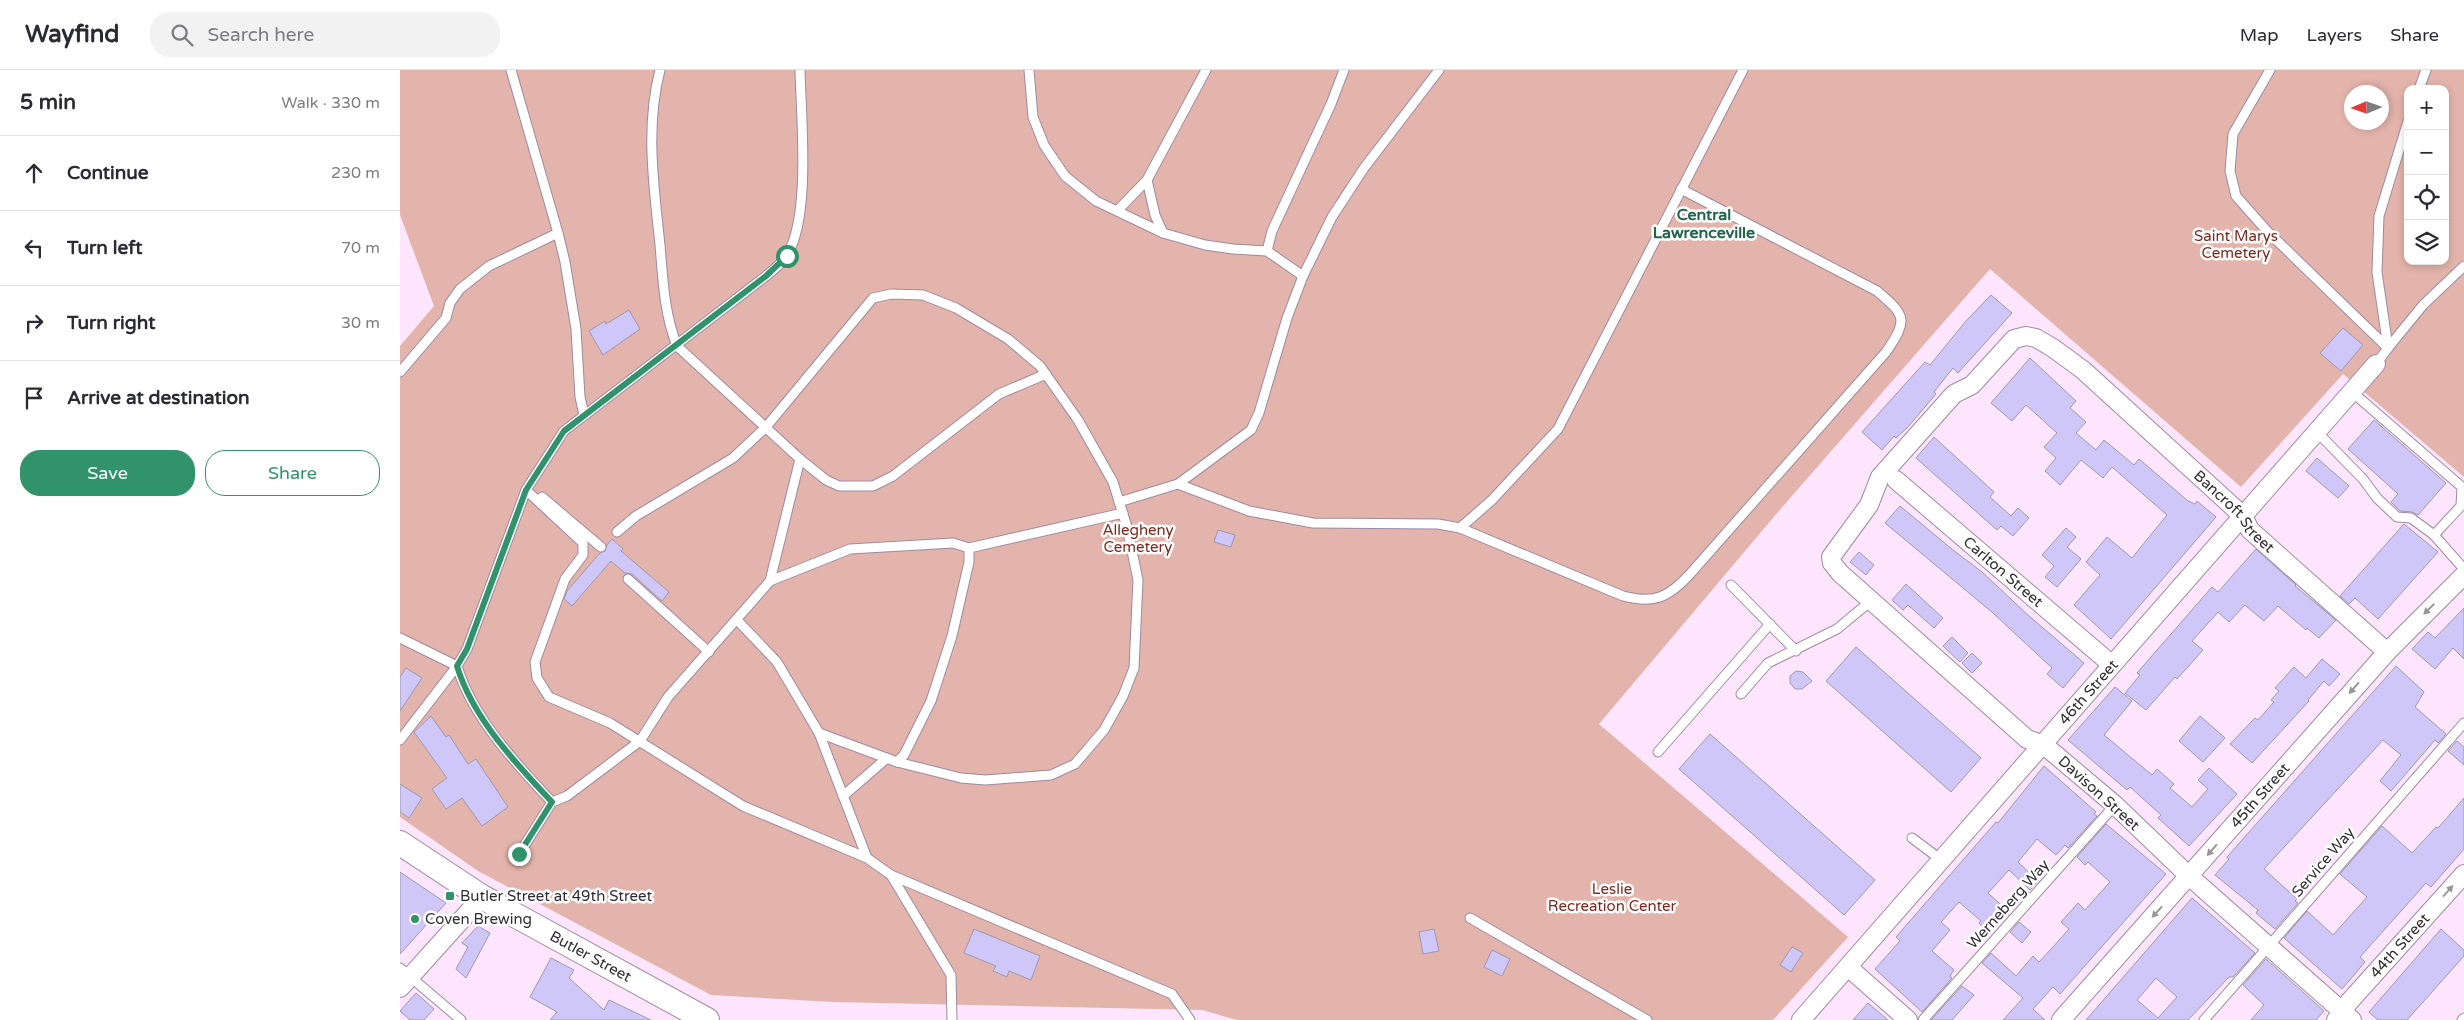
<!DOCTYPE html>
<html lang="en">
<head>
<meta charset="utf-8">
<style>
	:root { --surface:#fff; --page:#f2f2f3; --text:#2b2b33; --muted:#7c7c81; --line:#e1e1e2; --accent:#31936c }
	body { margin:0; font-family:"Varela Round",sans-serif; background:var(--page); color:var(--text) }
	.controls { position:absolute; right:15px; top:15px; display:grid; overflow:hidden; border-radius:10px; box-shadow:0 2px 8px #0003 }
	.controls button { width:45px; height:45px; display:grid; place-items:center; padding:0; border:0; border-bottom:1px solid var(--line); background:var(--surface); color:var(--text); font:25px sans-serif }
	.compass { position:absolute; left:1944px; top:15px; width:45px; height:45px; border-radius:50%; background:var(--surface); box-shadow:0 2px 8px #0003; rotate:268deg }
	.stop { position:absolute; width:15px; height:15px; margin:-11px; border:4px solid #31936c; border-radius:50%; background:#fff }
	.stop.end { background:#31936c; border-color:#fff; box-shadow:0 1px 5px #0008 }
	.list { margin:0; padding:0; list-style:none }
	h2 { display:flex; justify-content:space-between; align-items:center; height:65px; margin:0; padding:0 20px; font-size:21px }
	h2 small { font-size:16px; font-weight:400; color:var(--muted) }
	.list li { display:grid; grid-template-columns:32px 1fr auto; gap:15px; align-items:center; box-sizing:border-box; height:75px; padding:0 20px; border-top:1px solid var(--line) }
	.list b { display:block; font-size:19px; white-space:nowrap }
	.list em { font-size:16px; font-style:normal; color:var(--muted) }
	.actions { display:flex; gap:10px; padding:15px 20px }
	.actions a { flex:1; padding:11px 0; border:1px solid var(--accent); border-radius:20px; text-align:center; font-size:18px; color:var(--accent) }
	.actions .main { background:var(--accent); color:#fff }
	.icon { flex:none; width:28px; height:28px; fill:none; stroke:currentColor; stroke-width:2; stroke-linecap:round; stroke-linejoin:round }
	.map { position:relative; flex:none; width:2064px; height:950px; overflow:hidden }
	header { display:flex; align-items:center; gap:30px; box-sizing:border-box; height:70px; padding:0 25px; background:var(--surface); border-bottom:1px solid var(--line) }
	header strong { font-size:24px }
	nav { display:flex; gap:28px; margin-inline-start:auto; font-size:18px }
	.search { width:350px; height:45px; background:var(--page); display:flex; align-items:center; gap:12px; box-sizing:border-box; padding:0 18px; border-radius:20px; color:var(--muted); font-size:19px }
	main { display:flex }
	aside { flex:1; background:var(--surface) }
	.map>svg:first-child { display:block }
</style>
</head>
<body>
<header>
<strong>Wayfind</strong>
<div class="search"><svg class="icon" aria-label="search" viewBox="0 0 24 24"><circle cx="10" cy="10" r="6"/><path d="M15 15l6 6"/></svg>Search here</div>
<nav><a>Map</a><a>Layers</a><a>Share</a></nav>
</header>
<main>
<aside>
<h2>5 min<small>Walk · 330 m</small></h2>
<ul class="list">
<li><svg class="icon" aria-label="ahead" viewBox="0 0 24 24"><path d="M12 20V5M6 11l6-6 6 6"/></svg><div><b>Continue</b></div><em>230 m</em></li>
<li><svg class="icon" aria-label="left" viewBox="0 0 24 24"><path d="M17 20v-9H6M10 6l-5 5 5 5"/></svg><div><b>Turn left</b></div><em>70 m</em></li>
<li><svg class="icon" aria-label="right" viewBox="0 0 24 24"><path d="M7 20v-9h11M14 6l5 5-5 5"/></svg><div><b>Turn right</b></div><em>30 m</em></li>
<li><svg class="icon" aria-label="arrive" viewBox="0 0 24 24"><path d="M6 21V4h12l-3 4 3 4H6"/></svg><div><b>Arrive at destination</b></div></li>
</ul>
<div class="actions"><a class="main">Save</a><a>Share</a></div>
</aside>
<div class="map">
<svg width="2064" height="950" viewBox="0 0 2064 950">
	<rect width="100%" height="100%" fill="#fde6fd"/>
	<path fill="#e3b4ab" fill-rule="evenodd" d="M0 0H2064V407L1943 304 1841 417 1590 199 1378 442 1199 654 1448 867 1373 950H837L802 940 433 932 311 925 78 801 0 747V276L34 236 0 145ZM2008 19H2045V191H2008ZM1952 22H1982V52H1952Z"/>
	<g fill="#d0c7f9" stroke="#9c98b2" fill-rule="evenodd">
		<polygon points="1591,225 1612,243 1558,303 1553,298 1534,322 1536,324 1507,358 1496,368 1494,366 1482,380 1462,362 1525,292 1530,295 1566,251"/>
		<polygon points="229,240 240,259 203,285 189,261 205,251 206,254"/>
		<polygon points="1943,258 1963,275 1941,301 1920,283"/>
		<polygon points="1630,288 1676,331 1670,338 1686,352 1676,363 1696,380 1704,370 1734,395 1739,389 1788,431 1795,434 1797,431 1816,447 1711,569 1674,535 1700,505 1686,492 1707,467 1732,488 1767,445 1712,397 1703,408 1681,390 1660,415 1645,401 1656,388 1644,377 1657,363 1626,335 1612,351 1591,333"/>
		<polygon points="1974,350 2046,413 2018,445 2012,442 2000,441 1991,432 1998,424 1948,379"/>
		<polygon points="1534,367 1594,422 1590,427 1611,446 1618,438 1629,448 1613,466 1601,456 1597,460 1516,388"/>
		<polygon points="1917,388 1949,416 1938,428 1906,401"/>
		<polygon points="1500,436 1553,480 1582,502 1629,546 1684,593 1663,618 1647,604 1652,598 1593,543 1485,453"/>
		<polygon points="2004,454 2038,482 1978,549 1955,528 1949,534 1940,526"/>
		<polygon points="1666,458 1676,467 1667,477 1681,489 1657,517 1645,507 1654,496 1642,485"/>
		<polygon points="818,460 835,465 831,477 814,472"/>
		<polygon points="212,469 223,479 221,481 269,522 262,531 232,504 225,503 211,491 172,536 164,529 167,521 200,483 205,481 207,475"/>
		<polygon points="1856,479 1896,515 1895,516 1936,550 1919,568 1907,558 1906,560 1878,536 1864,551 1845,535 1829,552 1818,542 1792,571 1803,580 1777,609 1775,607 1746,640 1725,623 1740,605 1737,603 1812,517 1818,522"/>
		<polygon points="1459,482 1474,495 1466,505 1450,492"/>
		<polygon points="1506,514 1543,548 1534,558 1508,535 1503,540 1492,530"/>
		<polygon points="2064,538 2064,589 2053,578 2035,599 2012,579 2028,562 2035,568"/>
		<polygon points="1552,567 1568,583 1560,592 1543,576"/>
		<polygon points="1456,577 1581,688 1551,722 1426,611"/>
		<polygon points="1572,583 1582,593 1572,603 1562,593"/>
		<polygon points="1922,589 1940,604 1929,616 1924,611 1908,630 1909,631 1852,693 1830,674 1855,648 1858,650 1874,632 1871,630 1879,621 1875,618 1894,597 1906,608"/>
		<polygon points="1996,596 2024,622 2015,637 2046,664 2038,673 2035,670 1991,721 1980,711 2001,685 1983,670 1864,799 1897,829 1895,831 1898,833 1875,859 1856,843 1858,840 1815,805 1829,789 1827,787"/>
		<polygon points="6,598 22,608 0,641 0,607"/>
		<polygon points="1396,601 1403,602 1412,611 1402,619 1395,619 1390,613 1390,606"/>
		<polygon points="1715,617 1732,631 1704,665 1752,705 1757,699 1774,714 1770,718 1792,737 1808,719 1798,710 1809,698 1837,724 1789,776 1758,748 1761,745 1730,717 1727,720 1668,670"/>
		<polygon points="31,646 46,667 49,665 68,694 76,689 108,737 82,756 62,728 46,739 32,719 47,708 14,662"/>
		<polygon points="1800,646 1825,668 1803,692 1779,671"/>
		<polygon points="1310,664 1475,810 1444,845 1279,699"/>
		<polygon points="2057,671 2064,677 2064,695 2048,681"/>
		<polygon points="1644,696 1696,742 1694,744 1697,746 1668,778 1665,775 1656,785 1637,769 1618,792 1638,811 1630,820 1609,800 1588,823 1610,843 1589,862 1579,853 1581,851 1559,832 1541,852 1550,860 1532,881 1554,900 1550,906 1552,908 1522,942 1475,899 1500,871 1496,867 1596,752 1598,753"/>
		<polygon points="0,714 22,728 9,748 0,742"/>
		<polygon points="2064,728 2064,779 2031,817 2026,813 1960,887 1965,892 1942,919 1884,868 1907,841 1933,865 1967,827 1940,804 1982,756 2012,783 2036,757 2038,758"/>
		<polygon points="1706,754 1766,804 1660,924 1653,917 1633,939 1645,950 1603,950 1623,928 1582,893 1591,883 1616,906 1633,886 1639,892 1652,878 1669,859 1661,852 1678,833 1685,840 1710,812 1688,792 1685,795 1677,787"/>
		<polygon points="0,802 46,833 0,884"/>
		<path d="M1792 828 1855 883 1833 907H1829L1788 950H1686ZM1756 908 1777 927 1758 948 1737 930Z"/>
		<polygon points="1619,852 1631,862 1622,873 1610,862"/>
		<polygon points="78,856 90,863 66,908 56,899 68,877 62,873"/>
		<polygon points="574,859 640,886 631,910 609,901 607,907 593,901 596,896 564,883"/>
		<polygon points="1034,859 1039,881 1023,884 1019,862"/>
		<polygon points="2041,859 2064,880 2064,886 2007,950 1978,950 1969,942"/>
		<polygon points="1392,877 1403,883 1391,902 1380,895"/>
		<polygon points="1092,880 1110,889 1102,906 1084,897"/>
		<polygon points="151,888 174,900 169,908 204,940 209,930 251,950 150,950 157,942 130,927"/>
		<polygon points="1866,889 1924,941 1916,950 1851,950 1864,935 1843,915"/>
		<polygon points="1562,916 1574,925 1552,950 1531,950"/>
		<polygon points="16,923 34,939 24,950 10,950 0,941"/>
		<polygon points="1468,933 1488,950 1453,950"/>
	</g>
	<g fill="none" stroke-linecap="round" stroke-linejoin="round">
		<defs>
			<g id="service">
				<polyline points="111,0 158,163 165,192 176,259 180,327 184,345"/>
				<path d="M260 0C245 57 254 117 260 175 263 210 264 243 277 276L400 389 426 410 439 416H473L493 406 599 324 646 304"/>
				<polyline points="629,0 633,47 644,75 665,106 696,131 763,163 805,175 833,179 867,181 903,206"/>
				<polyline points="1870,0 1833,64 1830,101 1836,126 1867,161 1988,278 1976,294"/>
				<polyline points="2019,19 2026,0"/>
				<polyline points="747,110 755,145 763,163"/>
				<polyline points="718,140 747,110 806,0"/>
				<polyline points="867,181 872,161 931,34 944,0"/>
				<polyline points="1988,278 1977,202 1979,146 2008,51"/>
				<polyline points="1988,278 2023,235 2064,196"/>
				<polyline points="0,302 46,248 50,233 60,219 89,196 158,163"/>
				<polyline points="1917,362 1963,409 1977,428 1997,447 2011,448 2034,465 2061,436 2062,417 1951,321"/>
				<polyline points="778,414 851,360 859,343 887,248 903,206 932,147 964,98 1039,0"/>
				<polyline points="126,420 183,473 183,485 165,509 135,592 137,608 149,627 210,653 343,736 467,788 491,805 772,924 790,950"/>
				<polyline points="142,427 201,477"/>
				<path d="M719 432 778 414 849 441 913 453 1038 454 1060 458 1223 526C1254 534 1268 528 1290 504L1486 282C1509 249 1505 245 1477 221L1281 119"/>
				<polyline points="1060,458 1092,430 1158,359 1343,0"/>
				<polyline points="217,462 236,446 333,388 366,357 473,228 491,224 523,225 556,238 608,269 640,296 678,350 713,412 727,457 738,510 734,598 723,626 704,660 675,694 651,705 585,710 561,708 497,692"/>
				<polyline points="2034,465 2064,499"/>
				<polyline points="569,478 723,443"/>
				<polyline points="228,509 309,582"/>
				<polyline points="370,511 450,479 553,473 569,478 569,492 552,566 531,631 504,685 497,692 419,663"/>
				<polyline points="1331,515 1396,581"/>
				<polyline points="337,550 377,592 419,663 467,788"/>
				<path d="M0 568 57 596C72 647 117 695 152 732"/>
				<polyline points="1341,624 1368,593 1437,559 1472,530"/>
				<path d="M0 670 57 596 67 579 126 420 164 361 366 206C373 200 383 193 387 185 411 146 401 47 400 0"/>
				<polyline points="1258,682 1370,554"/>
				<polyline points="443,726 487,688"/>
				<polyline points="1512,768 1540,789"/>
				<polyline points="119,784 152,732 167,726 240,671 268,627 370,511 400,389"/>
				<polyline points="491,805 551,905 552,950"/>
				<polyline points="1070,848 1247,950"/>
				<polyline points="0,898 61,950"/>
				<polyline points="1523,950 1715,735"/>
				<polyline points="1804,950 2064,653"/>
				<polyline points="2062,950 2064,948"/>
			</g>
			<g id="minor">
				<path id="s1" d="M1496 410 1711 594"/>
				<polyline points="1448,897 1508,950"/>
				<polyline points="0,918 82,827"/>
				<path id="s2" d="M1401 950 1976 294"/>
				<path id="s3" d="M1661 950 1987 582 2064 505"/>
				<path id="s4" d="M1936 950 1949 932 2064 804"/>
				<path id="s5" d="M1952 950 1789 806 1715 735 1644 675 1627 669 1440 503 1432 493 1431 487 1469 435 1480 407 1554 324 1572 315 1614 269 1626 266 1636 268 1653 278 1683 300 1843 446 1850 460 1987 582"/>
			</g>
			<g id="secondary">
				<path id="s6" d="M0 773 82 827 307 950"/>
			</g>
		</defs>
		<use href="#service" stroke="#9f8a9f" stroke-width="11"/>
		<use href="#minor" stroke="#9f8a9f" stroke-width="20"/>
		<use href="#secondary" stroke="#9f8a9f" stroke-width="26"/>
		<use href="#service" stroke="#fff" stroke-width="9"/>
		<use href="#minor" stroke="#fff" stroke-width="18"/>
		<use href="#secondary" stroke="#fff" stroke-width="24"/>
	</g>
	<defs><path id="oneway-solid" d="M-6-.8H1V-3.2L6.5 0L1 3.2V.8H-6Z" transform="scale(1.25)"/></defs>
	<g fill="#9a969a">
		<use href="#oneway-solid" transform="translate(2029 539) rotate(135)"/>
		<use href="#oneway-solid" transform="translate(1954 618) rotate(131)"/>
		<use href="#oneway-solid" transform="translate(1812 780) rotate(131)"/>
		<use href="#oneway-solid" transform="translate(2048 821) rotate(-48)"/>
		<use href="#oneway-solid" transform="translate(1757 842) rotate(132)"/>
	</g>
	<g fill="none" stroke-linecap="round" stroke-linejoin="round">
		<path stroke="#31936c" stroke-width="6" d="M119 784 152 732C117 695 72 647 57 596L67 579 126 420 164 361 366 206 387 186"/>
	</g>
	<g fill="#31936c" stroke="#fff" stroke-width="2">
		<rect x="45" y="821" width="10" height="10" rx="2.5"/>
		<circle cx="15" cy="849" r="5"/>
	</g>
	<g text-anchor="middle" dominant-baseline="central" stroke-width="5" stroke-linejoin="round" paint-order="stroke">
		<g font-size="15" fill="#7c2a1f" stroke="#fff">
			<text x="1836" y="166">Saint Marys<tspan x="1836" dy="17">Cemetery</tspan></text>
			<text x="738" y="460">Allegheny<tspan x="738" dy="17">Cemetery</tspan></text>
			<text x="1212" y="819">Leslie<tspan x="1212" dy="17">Recreation Center</tspan></text>
		</g>
		<g font-size="15" fill="#342c34" stroke="#fff">
			<text stroke="none"><textPath href="#s5" startOffset="1275">Bancroft Street</textPath></text>
			<text stroke="none"><textPath href="#s1" startOffset="141">Carlton Street</textPath></text>
			<text stroke="none"><textPath href="#s2" startOffset="436">46th Street</textPath></text>
			<text transform="translate(1699 723) rotate(42)">Davison Street</text>
			<text stroke="none"><textPath href="#s3" startOffset="300">45th Street</textPath></text>
			<text transform="translate(1923 792) rotate(-49)">Service Way</text>
			<text transform="translate(1608 834) rotate(-48)">Werneberg Way</text>
			<text stroke="none"><textPath href="#s4" startOffset="98">44th Street</textPath></text>
			<text stroke="none"><textPath href="#s6" startOffset="222">Butler Street</textPath></text>
		</g>
		<g font-size="15" fill="#342c34" stroke="#fff" text-anchor="start">
			<text x="60" y="826">Butler Street at 49th Street</text>
			<text x="25" y="849">Coven Brewing</text>
		</g>
		<g font-size="16" font-weight="bold" fill="#22644a" stroke="#fff">
			<text x="1304" y="145">Central<tspan x="1304" dy="18">Lawrenceville</tspan></text>
		</g>
	</g>
</svg>
<div class="controls">
<button>+</button>
<button>−</button>
<button><svg class="icon" aria-label="locate" viewBox="0 0 24 24"><circle cx="12" cy="12" r="6"/><path d="M12 2v4M12 18v4M2 12h4M18 12h4"/></svg></button>
<button><svg class="icon" aria-label="layers" viewBox="0 0 24 24"><path d="M12 4l9 5-9 5-9-5zM3 14l9 5 9-5"/></svg></button>
</div>
<svg class="compass" viewBox="-18 -18 36 36"><path d="M0-13l5 13h-10z" fill="#e53935"/><path d="M0 13l5-13h-10z" fill="#7c7c81"/></svg>
<div class="stop" style="left:387px;top:186px"></div>
<div class="stop end" style="left:119px;top:784px"></div>
</div>
</main>
</body>
</html>
